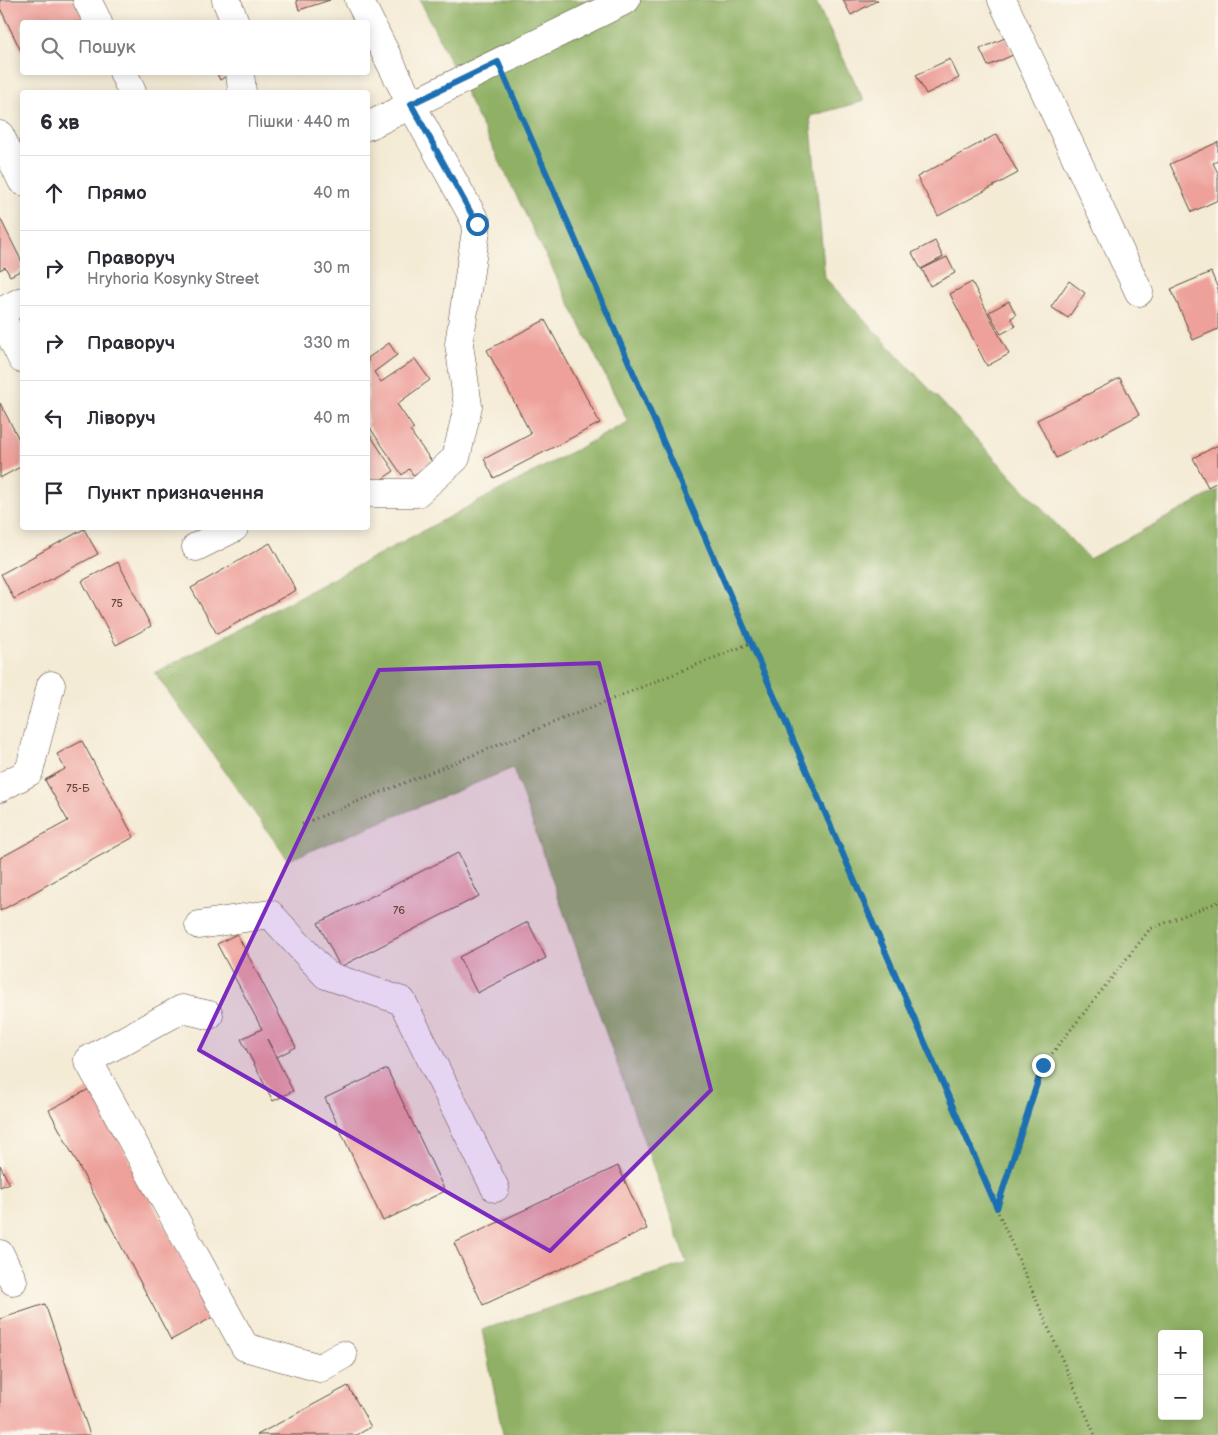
<!DOCTYPE html>
<html lang="uk">
<head>
<meta charset="utf-8">
<style>
	:root { --surface:#fff; --page:#f7f7f7; --text:#2b2b33; --muted:#7c7c81; --line:#e1e1e2 }
	body { margin:0; font-family:"Balsamiq Sans",sans-serif; background:var(--page); color:var(--text) }
	.controls { position:absolute; right:15px; bottom:15px; display:grid; overflow:hidden; border-radius:5px; box-shadow:0 2px 12px #0003 }
	.controls button { width:45px; height:45px; display:grid; place-items:center; padding:0; border:0; border-bottom:1px solid var(--line); background:var(--surface); color:var(--text); font:25px sans-serif }
	.stop { position:absolute; width:15px; height:15px; margin:-11px; border:4px solid #1f6fb2; border-radius:50%; background:#fff }
	.stop.end { background:#1f6fb2; border-color:#fff; box-shadow:0 1px 5px #0008 }
	.list { margin:0; padding:0; list-style:none }
	h2 { display:flex; justify-content:space-between; align-items:center; height:65px; margin:0; padding:0 20px; font-size:21px }
	h2 small { font-size:16px; font-weight:400; color:var(--muted) }
	.list li { display:grid; grid-template-columns:32px 1fr auto; gap:15px; align-items:center; box-sizing:border-box; height:75px; padding:0 20px; border-top:1px solid var(--line) }
	.list b { display:block; font-size:19px; white-space:nowrap }
	.list p { margin:0; font-size:16px; white-space:nowrap; color:var(--muted) }
	.list em { font-size:16px; font-style:normal; color:var(--muted) }
	.icon { flex:none; width:28px; height:28px; fill:none; stroke:currentColor; stroke-width:2; stroke-linecap:round; stroke-linejoin:round }
	.map { position:relative; flex:none; width:1218px; height:1435px; overflow:hidden }
	.search { position:absolute; background:var(--surface); box-shadow:0 2px 12px #0003; left:20px; top:20px; width:350px; height:55px; display:flex; align-items:center; gap:12px; box-sizing:border-box; padding:0 18px; border-radius:5px; color:var(--muted); font-size:19px }
	.panel { position:absolute; background:var(--surface); box-shadow:0 2px 12px #0003; left:20px; top:90px; width:350px; height:440px; border-radius:5px }
	.map>svg:first-child { display:block }
</style>
</head>
<body>
<div class="map">
<svg width="1218" height="1435" viewBox="0 0 1218 1435">
	<rect width="100%" height="100%" fill="#fbf7ec"/>
	<filter id="ink" filterUnits="userSpaceOnUse"><feTurbulence type="fractalNoise" baseFrequency=".02" numOctaves="2"/><feDisplacementMap in="SourceGraphic" scale="10" xChannelSelector="R" yChannelSelector="G"/><feConvolveMatrix kernelMatrix="1 2 1 2 8 2 1 2 1" color-interpolation-filters="sRGB"/></filter>
	<filter id="wash" filterUnits="userSpaceOnUse"><feTurbulence type="fractalNoise" baseFrequency=".0096" numOctaves="4" result="noise"/><feDisplacementMap in="SourceGraphic" scale="20" xChannelSelector="R" yChannelSelector="G"/><feGaussianBlur stdDeviation="1.12" result="paint"/><feColorMatrix in="noise" values="0 0 0 0 0 0 0 0 0 0 0 0 0 0 0 0 0 1.4 0 .05"/><feComposite in="paint" operator="in"/></filter>
	<g filter="url(#wash)">
		<rect width="100%" height="100%" fill="#f4ebd5"/>
		<path fill="#90b165" stroke="#666e42" fill-rule="evenodd" d="M420 0H815L864 101 810 116 825 278 1089 559 1218 490V1435H503L482 1330 687 1263 513 768 288 860 155 673 628 422ZM1162 1334H1199V1416H1162Z"/>
		<g id="blocks">
			<g fill="#eea19b">
				<polygon points="0,0 75,0 87,22 22,22 22,53 0,8"/>
				<polygon points="296,0 330,0 299,10"/>
				<polygon points="843,0 878,0 851,15"/>
				<polygon points="1005,38 1013,55 988,66 980,49"/>
				<polygon points="950,59 959,78 926,94 916,75"/>
				<polygon points="216,72 233,72 220,80"/>
				<polygon points="997,134 1018,173 938,216 917,177"/>
				<polygon points="1218,142 1218,161 1213,163 1218,173 1218,200 1192,212 1170,164"/>
				<polygon points="0,218 22,262 22,270 10,276 5,267 0,270"/>
				<polygon points="935,241 943,257 921,269 912,253"/>
				<polygon points="947,257 955,273 930,286 922,269"/>
				<polygon points="1211,272 1218,289 1218,329 1193,340 1171,289"/>
				<polygon points="1069,281 1085,293 1068,318 1051,307"/>
				<polygon points="972,282 1009,354 987,366 950,294"/>
				<polygon points="1009,301 1016,315 1011,318 1016,326 1001,334 989,312"/>
				<polygon points="545,320 600,423 494,478 484,459 531,434 487,350"/>
				<polygon points="389,343 397,355 374,372 381,382 415,359 430,380 397,404 414,429 410,431 433,463 414,476 409,469 402,475 368,425 368,358"/>
				<polygon points="1120,378 1139,415 1056,458 1037,420"/>
				<polygon points="0,403 22,445 22,466 0,478"/>
				<polygon points="368,432 394,471 375,484 368,473"/>
				<polygon points="1218,445 1218,482 1208,487 1193,458"/>
				<polygon points="84,529 98,554 14,599 1,574"/>
				<polygon points="270,543 296,590 217,634 191,588"/>
				<polygon points="118,562 151,626 116,645 82,581"/>
				<polygon points="82,741 134,837 0,911 0,858 68,821 45,780 65,769 57,754"/>
				<polygon points="458,853 479,896 340,967 318,923"/>
				<polygon points="528,922 546,958 477,993 459,957"/>
				<polygon points="237,934 296,1047 277,1057 267,1039 293,1091 273,1101 241,1039 262,1029 217,944"/>
				<polygon points="387,1069 445,1191 383,1221 325,1098"/>
				<polygon points="91,1088 213,1317 171,1340 49,1110"/>
				<polygon points="0,1165 9,1183 0,1187"/>
				<polygon points="618,1166 647,1229 483,1305 454,1243"/>
				<polygon points="45,1304 90,1435 0,1435 0,1319"/>
				<polygon points="348,1386 371,1427 357,1435 257,1435"/>
			</g>
		</g>
	</g>
	<g filter="url(#ink)">
		<use href="#blocks" fill-opacity="0" stroke="#574739" stroke-width="1"/>
		<g fill="none" stroke-linecap="round" stroke-linejoin="round">
			<defs>
				<g id="minor">
					<polyline points="87,0 98,22"/>
					<polyline points="226,0 235,22"/>
					<polyline points="359,0 411,104 477,224 459,344 468,406 456,458 417,493 368,493"/>
					<polyline points="1002,0 1139,292"/>
					<polyline points="123,72 132,92"/>
					<polyline points="240,72 242,92"/>
					<polyline points="368,126 626,0"/>
					<polyline points="0,135 22,181"/>
					<polyline points="0,312 22,301"/>
					<polyline points="0,314 22,359"/>
					<polyline points="196,547 234,528"/>
					<polyline points="0,788 29,772 51,685"/>
					<polyline points="199,925 270,914 326,975 402,1001 495,1188"/>
					<polyline points="209,1015 182,1009 88,1060 245,1347 320,1368 343,1355"/>
					<polyline points="0,1254 13,1281"/>
				</g>
			</defs>
			<use href="#minor" stroke="#574739" stroke-width="29"/>
			<g stroke="#574739" stroke-width="3" stroke-dasharray="1 4" stroke-linecap="butt">
				<polyline points="508,85 1095,1435"/>
				<polyline points="302,824 751,643"/>
				<polyline points="997,1208 1043,1065 1150,929 1218,902"/>
			</g>
			<use href="#minor" stroke="#fff" stroke-width="28"/>
		</g>
	</g>
	<g fill="none" stroke-linecap="round" stroke-linejoin="round" filter="url(#ink)">
		<polyline stroke="#1f6fb2" stroke-width="6" points="477,224 411,104 498,62 997,1208 1043,1065"/>
	</g>
	<path fill="#7b2cbf" fill-opacity="0.2" stroke="#7b2cbf" stroke-width="4" stroke-linejoin="round" d="M599 663 711 1090 550 1251 199 1050 379 670Z"/>
	<g text-anchor="middle" dominant-baseline="central" stroke-width="5" stroke-linejoin="round" paint-order="stroke">
		<g font-size="11" fill="#68483d">
			<text x="117" y="603">75</text>
			<text x="78" y="788">75-Б</text>
			<text x="399" y="910">76</text>
		</g>
	</g>
</svg>
<div class="controls">
<button>+</button>
<button>−</button>
</div>
<div class="stop" style="left:477px;top:224px"></div>
<div class="stop end" style="left:1043px;top:1065px"></div>
<div class="search"><svg class="icon" aria-label="search" viewBox="0 0 24 24"><circle cx="10" cy="10" r="6"/><path d="M15 15l6 6"/></svg>Пошук</div>
<section class="panel">
<h2>6 хв<small>Пішки · 440 m</small></h2>
<ul class="list">
<li><svg class="icon" aria-label="ahead" viewBox="0 0 24 24"><path d="M12 20V5M6 11l6-6 6 6"/></svg><div><b>Прямо</b></div><em>40 m</em></li>
<li><svg class="icon" aria-label="right" viewBox="0 0 24 24"><path d="M7 20v-9h11M14 6l5 5-5 5"/></svg><div><b>Праворуч</b><p>Hryhoria Kosynky Street</p></div><em>30 m</em></li>
<li><svg class="icon" aria-label="right" viewBox="0 0 24 24"><path d="M7 20v-9h11M14 6l5 5-5 5"/></svg><div><b>Праворуч</b></div><em>330 m</em></li>
<li><svg class="icon" aria-label="left" viewBox="0 0 24 24"><path d="M17 20v-9H6M10 6l-5 5 5 5"/></svg><div><b>Ліворуч</b></div><em>40 m</em></li>
<li><svg class="icon" aria-label="arrive" viewBox="0 0 24 24"><path d="M6 21V4h12l-3 4 3 4H6"/></svg><div><b>Пункт призначення</b></div></li>
</ul>
</section>
</div>
</body>
</html>
